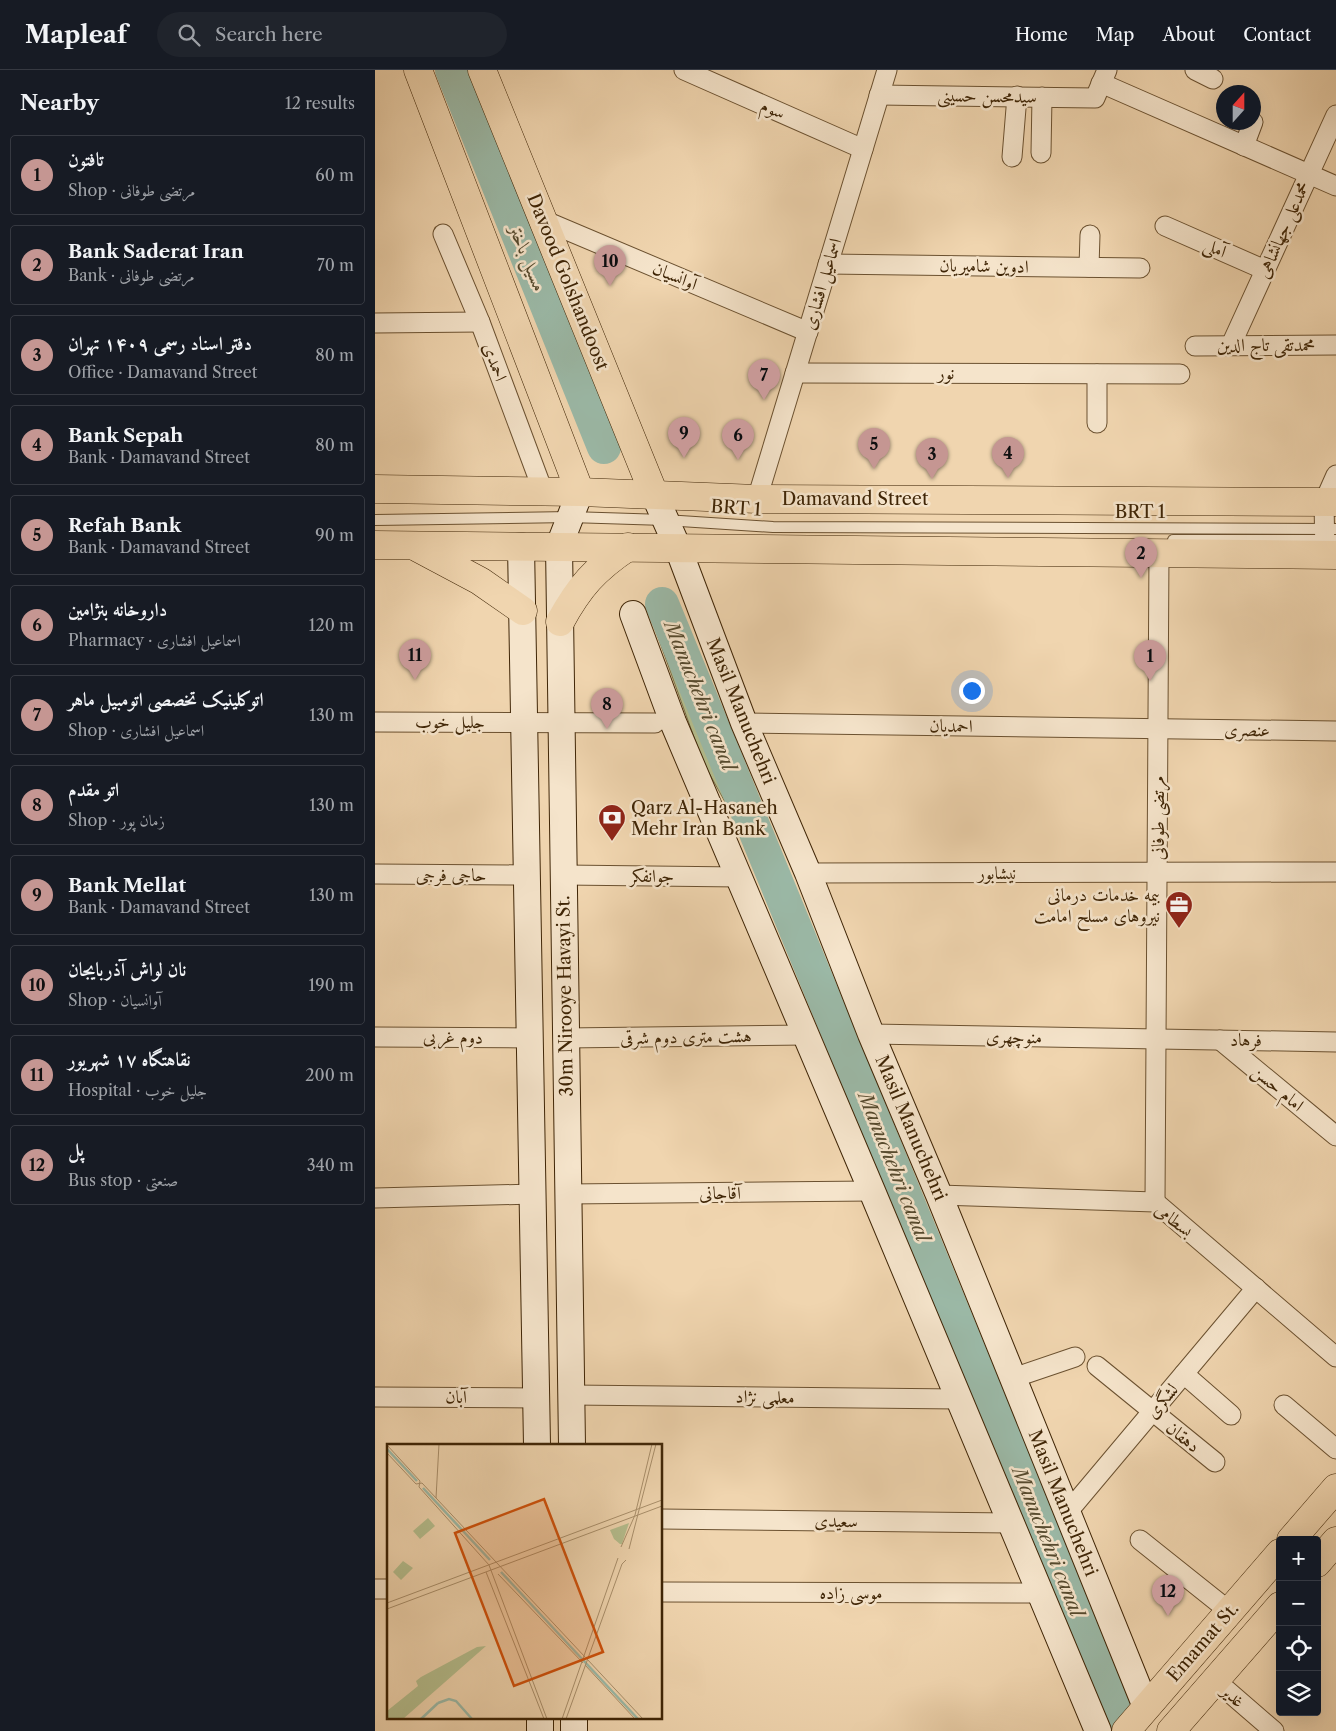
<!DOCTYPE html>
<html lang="en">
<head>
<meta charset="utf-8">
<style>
	:root { --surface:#171b24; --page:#20242c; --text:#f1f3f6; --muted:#9ea1a6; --line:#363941; --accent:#c59692 }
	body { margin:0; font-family:"Libre Caslon Text",Amiri,serif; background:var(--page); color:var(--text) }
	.controls { position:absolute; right:15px; bottom:15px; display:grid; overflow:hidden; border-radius:5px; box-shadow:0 5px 20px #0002 }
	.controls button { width:45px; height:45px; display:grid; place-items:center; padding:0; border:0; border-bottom:1px solid var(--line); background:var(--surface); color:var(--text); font:25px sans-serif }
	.compass { position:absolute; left:841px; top:15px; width:45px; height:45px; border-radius:50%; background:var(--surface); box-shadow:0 5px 20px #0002; rotate:21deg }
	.you { position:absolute; left:596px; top:620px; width:18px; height:18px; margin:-12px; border:4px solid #fff; border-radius:50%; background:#1a73e8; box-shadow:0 0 0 8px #1a73e833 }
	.badge { display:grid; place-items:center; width:32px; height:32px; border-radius:50%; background:var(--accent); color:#111; font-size:16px; font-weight:700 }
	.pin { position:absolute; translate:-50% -41px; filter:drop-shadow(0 1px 2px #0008) }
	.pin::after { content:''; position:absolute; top:26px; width:18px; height:15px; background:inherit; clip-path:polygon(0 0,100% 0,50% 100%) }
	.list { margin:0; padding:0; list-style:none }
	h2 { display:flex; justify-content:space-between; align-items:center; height:65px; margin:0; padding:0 20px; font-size:21px }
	h2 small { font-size:16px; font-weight:400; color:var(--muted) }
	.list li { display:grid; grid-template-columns:32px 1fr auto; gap:15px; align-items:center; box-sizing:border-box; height:80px; margin:0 10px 10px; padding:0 10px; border:1px solid var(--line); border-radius:5px }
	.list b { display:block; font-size:19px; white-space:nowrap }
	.list p { margin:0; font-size:16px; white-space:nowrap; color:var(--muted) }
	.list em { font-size:16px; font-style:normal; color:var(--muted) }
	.icon { flex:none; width:28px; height:28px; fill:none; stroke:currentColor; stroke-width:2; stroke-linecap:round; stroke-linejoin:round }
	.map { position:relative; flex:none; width:961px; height:1661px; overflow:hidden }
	header { display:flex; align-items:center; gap:30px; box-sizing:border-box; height:70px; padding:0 25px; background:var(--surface); border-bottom:1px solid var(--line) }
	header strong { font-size:24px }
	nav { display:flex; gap:28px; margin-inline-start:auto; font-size:18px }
	.search { width:350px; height:45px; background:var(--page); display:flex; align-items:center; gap:12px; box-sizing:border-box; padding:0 18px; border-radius:28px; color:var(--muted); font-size:19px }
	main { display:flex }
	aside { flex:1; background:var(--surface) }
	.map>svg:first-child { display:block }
</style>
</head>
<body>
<header>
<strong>Mapleaf</strong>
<div class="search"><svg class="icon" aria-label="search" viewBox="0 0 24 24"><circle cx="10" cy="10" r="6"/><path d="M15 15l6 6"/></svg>Search here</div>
<nav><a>Home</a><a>Map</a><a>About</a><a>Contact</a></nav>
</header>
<main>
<aside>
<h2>Nearby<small>12 results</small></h2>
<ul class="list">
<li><span class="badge">1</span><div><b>تافتون</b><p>Shop · مرتضی طوفانی</p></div><em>60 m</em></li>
<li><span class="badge">2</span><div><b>Bank Saderat Iran</b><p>Bank · مرتضی طوفانی</p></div><em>70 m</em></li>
<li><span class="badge">3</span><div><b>دفتر اسناد رسمی ۱۴۰۹ تهران</b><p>Office · Damavand Street</p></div><em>80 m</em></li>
<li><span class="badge">4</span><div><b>Bank Sepah</b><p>Bank · Damavand Street</p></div><em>80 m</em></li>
<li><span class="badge">5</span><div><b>Refah Bank</b><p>Bank · Damavand Street</p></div><em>90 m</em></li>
<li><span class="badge">6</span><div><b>داروخانه بنژامین</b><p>Pharmacy · اسماعیل افشاری</p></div><em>120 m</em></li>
<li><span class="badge">7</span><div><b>اتوکلینیک تخصصی اتومبیل ماهر</b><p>Shop · اسماعیل افشاری</p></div><em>130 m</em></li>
<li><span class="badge">8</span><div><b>اتو مقدم</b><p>Shop · زمان پور</p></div><em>130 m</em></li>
<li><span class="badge">9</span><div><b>Bank Mellat</b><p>Bank · Damavand Street</p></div><em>130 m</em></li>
<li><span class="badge">10</span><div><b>نان لواش آذربایجان</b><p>Shop · آوانسیان</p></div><em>190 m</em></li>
<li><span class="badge">11</span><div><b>نقاهتگاه ۱۷ شهریور</b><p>Hospital · جلیل خوب</p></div><em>200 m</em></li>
<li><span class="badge">12</span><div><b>پل</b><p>Bus stop · صنعتی</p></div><em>340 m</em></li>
</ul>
</aside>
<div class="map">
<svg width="961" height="1661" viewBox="0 0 961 1661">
	<rect width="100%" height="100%" fill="#f0d5af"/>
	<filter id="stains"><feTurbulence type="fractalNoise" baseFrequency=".004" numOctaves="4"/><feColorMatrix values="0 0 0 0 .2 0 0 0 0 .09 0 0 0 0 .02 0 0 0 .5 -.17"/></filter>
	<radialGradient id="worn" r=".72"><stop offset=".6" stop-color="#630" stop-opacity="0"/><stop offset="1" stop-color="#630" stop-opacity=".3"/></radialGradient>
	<polygon fill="#b5be8e" stroke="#7a724a" points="300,528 388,742 361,752 328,692 271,534"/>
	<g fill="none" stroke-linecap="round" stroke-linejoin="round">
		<g stroke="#9bb9a7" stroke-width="34">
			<polyline points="77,0 229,377"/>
			<polyline points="287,534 750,1661"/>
		</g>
		<defs>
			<g id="service">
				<polyline points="0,450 195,447 290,450 398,457 961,459"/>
				<polyline points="798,470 961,470"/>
			</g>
			<g id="minor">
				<polyline points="309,0 488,79"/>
				<polyline points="820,0 838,9"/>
				<polyline points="726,13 961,116"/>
				<polyline points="504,25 720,28 732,0"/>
				<polyline points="869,76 878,52"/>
				<polyline points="666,83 667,27"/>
				<polyline points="637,87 642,26"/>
				<polyline points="168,150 433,262"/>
				<polyline points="790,156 890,200"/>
				<polyline points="68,164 105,252 168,421"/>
				<polyline points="453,194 765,198"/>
				<polyline points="714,197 715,165"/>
				<polyline points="0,253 105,252"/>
				<polyline points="856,275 961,45"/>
				<polyline points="820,276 961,275"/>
				<polyline points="420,303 805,304"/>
				<polyline points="722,353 722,304"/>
				<polyline points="382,429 512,0"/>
				<polyline points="950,485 949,432 961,405"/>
				<polyline points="0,652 280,653"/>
				<polyline points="369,653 961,661"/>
				<polyline points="433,803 961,802"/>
				<polyline points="0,804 152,805"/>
				<polyline points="189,805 365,807"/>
				<polyline points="496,964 961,972"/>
				<polyline points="0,967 155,968"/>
				<polyline points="191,968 431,965"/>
				<polyline points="845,970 961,1066"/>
				<polyline points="193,1124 497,1121"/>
				<polyline points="564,1125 780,1132 961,1287"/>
				<polyline points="0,1128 158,1124"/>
				<polyline points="780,1132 784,483"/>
				<polyline points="722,1296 840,1392"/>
				<polyline points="809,1304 856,1345"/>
				<polyline points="638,1308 700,1287"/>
				<polyline points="196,1325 584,1329"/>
				<polyline points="0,1327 161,1328"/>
				<polyline points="909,1335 961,1379"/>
				<polyline points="692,1443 881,1218"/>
				<polyline points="286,1449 636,1453"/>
				<polyline points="765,1470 854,1541"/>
				<polyline points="0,1519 14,1519"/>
				<polyline points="286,1522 665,1523"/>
				<polyline points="840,1610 899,1661"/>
			</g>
			<g id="secondary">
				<polyline points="279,424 303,478 369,653 433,803 496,964 564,1125 771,1637"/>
				<polyline points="146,476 162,1375"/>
				<polyline points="258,544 298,652 497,1121 723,1661"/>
				<polyline points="197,1375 184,476 205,422"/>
				<polyline points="165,1661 165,1647"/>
				<polyline points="199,1661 199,1647"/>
			</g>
			<g id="primary">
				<polyline points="43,0 205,422"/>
				<polyline points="107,0 279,424"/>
				<polyline points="0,419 205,422 382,429 961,432"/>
				<polyline points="0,475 961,485"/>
				<polyline points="43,478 105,511 148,541"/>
				<path d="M185 552C204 517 220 499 253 477"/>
				<polyline points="916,1470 961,1418"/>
				<polyline points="942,1493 961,1471"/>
				<polyline points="751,1661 905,1483"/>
				<polyline points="796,1661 905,1536"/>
			</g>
		</defs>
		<use href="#service" stroke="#6b5130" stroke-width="12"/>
		<use href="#minor" stroke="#6b5130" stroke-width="21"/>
		<use href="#secondary" stroke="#3f2506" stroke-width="28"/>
		<use href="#primary" stroke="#3f2506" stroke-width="29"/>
		<use href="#service" stroke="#f5e4cb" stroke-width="10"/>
		<use href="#minor" stroke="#f5e4cb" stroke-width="19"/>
		<use href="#secondary" stroke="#f5e4cb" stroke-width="26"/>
		<use href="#primary" stroke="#f0d5af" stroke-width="28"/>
	</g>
	<defs>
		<symbol id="bank-pin" viewBox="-11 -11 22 30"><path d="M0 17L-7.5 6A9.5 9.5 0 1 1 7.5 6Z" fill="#8f2418" stroke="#f5e4cb"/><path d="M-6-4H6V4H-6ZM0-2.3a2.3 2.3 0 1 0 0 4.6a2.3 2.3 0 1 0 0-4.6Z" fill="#fff"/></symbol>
		<symbol id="office-pin" viewBox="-11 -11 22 30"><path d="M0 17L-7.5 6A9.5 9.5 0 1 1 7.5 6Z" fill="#8f2418" stroke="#f5e4cb"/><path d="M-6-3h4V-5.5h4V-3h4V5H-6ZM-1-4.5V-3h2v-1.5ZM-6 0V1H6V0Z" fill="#fff"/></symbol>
	</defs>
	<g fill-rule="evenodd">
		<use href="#bank-pin" x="221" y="732" width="32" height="43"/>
		<use href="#office-pin" x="788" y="819" width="32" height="43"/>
	</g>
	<g text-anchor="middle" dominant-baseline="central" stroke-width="5" stroke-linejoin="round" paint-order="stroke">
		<g font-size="18" fill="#3f2506" stroke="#f5e4cb">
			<text transform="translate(612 26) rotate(1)">سیدمحسن حسینی</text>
			<text transform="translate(398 39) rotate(24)">سوم</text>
			<text transform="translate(908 160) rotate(-66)">محمدعلی جهانشاهی</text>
			<text transform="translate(840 178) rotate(23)">آملی</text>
			<text transform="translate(609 196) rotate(1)">ادوین شامیریان</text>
			<text transform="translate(300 206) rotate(23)">آوانسیان</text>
			<text transform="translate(193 212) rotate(68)">Davood Golshandoost</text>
			<text transform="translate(447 214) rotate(-73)">اسماعیل افشاری</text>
			<text x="891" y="275">محمدتقی تاج الدین</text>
			<text transform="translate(120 292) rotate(70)">احمدی</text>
			<text x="571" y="303">نور</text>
			<text x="480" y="429">Damavand Street</text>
			<text transform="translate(361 438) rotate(4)">BRT 1</text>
			<text x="765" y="442">BRT 1</text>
			<text transform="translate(366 641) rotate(68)">Masil Manuchehri</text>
			<text x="75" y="652">جلیل خوب</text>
			<text transform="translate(576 656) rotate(1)">احمدیان</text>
			<text transform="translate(872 660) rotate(1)">عنصری</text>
			<text transform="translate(783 748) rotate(-90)">مرتضی طوفانی</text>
			<text x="622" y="803">نیشابور</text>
			<text x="76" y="805">حاجی فرجی</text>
			<text x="277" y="806">جوانفکر</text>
			<text transform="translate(190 926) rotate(-91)">30m Nirooye Havayi St.</text>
			<text transform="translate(78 967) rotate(1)">دوم غربی</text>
			<text transform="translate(311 967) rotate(-1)">هشت متری دوم شرقی</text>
			<text transform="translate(639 967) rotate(1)">منوچهری</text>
			<text transform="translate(871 970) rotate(1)">فرهاد</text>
			<text transform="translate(903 1018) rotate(40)">امام حسن</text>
			<text transform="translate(536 1058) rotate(67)">Masil Manuchehri</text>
			<text x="345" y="1123">آقاجانی</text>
			<text transform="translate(799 1150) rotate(38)">بسطامی</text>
			<text x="81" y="1327">آبان</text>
			<text transform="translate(390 1327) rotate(1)">معلمی نژاد</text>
			<text transform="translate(787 1331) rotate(-50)">لشگری</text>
			<text transform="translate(808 1367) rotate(39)">دهقان</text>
			<text transform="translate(688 1433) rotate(68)">Masil Manuchehri</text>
			<text transform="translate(461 1451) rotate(1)">سعیدی</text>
			<text x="476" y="1523">موسی زاده</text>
			<text transform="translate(828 1572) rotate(-49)">Emamat St.</text>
			<text transform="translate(858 1626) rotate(41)">غدیر</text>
		</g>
		<g font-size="18" fill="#3f2506" stroke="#f5e4cb" text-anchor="start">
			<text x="256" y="738">Qarz Al-Hasaneh<tspan x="256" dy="21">Mehr Iran Bank</tspan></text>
			<text x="785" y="825" text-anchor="end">بیمه خدمات درمانی<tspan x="785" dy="21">نیروهای مسلح امامت</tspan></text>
		</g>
		<g font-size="19" font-style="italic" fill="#564a2e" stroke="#f5e4cb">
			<text transform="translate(153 188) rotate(68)">مسیل باختر</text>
			<text transform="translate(325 626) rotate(68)">Manuchehri canal</text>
			<text transform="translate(519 1097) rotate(68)">Manuchehri canal</text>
			<text transform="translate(673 1472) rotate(68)">Manuchehri canal</text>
		</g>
	</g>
	<g transform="translate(12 1374)">
		<rect width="275" height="275" fill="#f0d5af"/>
		<path d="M99 202 16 275H0V267L31 242 29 237 34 233 90 203Z" fill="#b5be8e"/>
		<path d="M41 74 48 82 33 95 26 87ZM242 79 235 100H233L227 95 223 86ZM16 117 26 124 14 136 6 128Z" fill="#b5be8e"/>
		<path fill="none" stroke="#9bb9a7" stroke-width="2.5" d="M0 5 30 37M36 44 103 116M114 128 251 275M51 259 62 255 69 257 85 275M34 275 51 259"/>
		<path fill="none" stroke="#a98f6b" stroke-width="1" d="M0 1 33 37 32 43 102 121 160 275M0 9 29 40 35 39 198 213M49 54 52 0M234 103 248 71 265 0M242 105 269 0M99 128 157 275M111 130 196 219M0 159 275 56M0 165 275 62M200 215 256 275M198 221 248 275M175 275 231 114M179 275 235 120 239 116"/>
		<path fill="#cf510b" fill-opacity="0.15" stroke="#cf510b" stroke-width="2.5" d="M157 55 216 208 127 242 68 89Z"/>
		<rect width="275" height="275" fill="none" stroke="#3f2506" stroke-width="2.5"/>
	</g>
	<rect width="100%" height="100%" filter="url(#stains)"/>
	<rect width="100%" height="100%" fill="url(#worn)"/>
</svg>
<div class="controls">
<button>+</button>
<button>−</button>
<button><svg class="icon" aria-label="locate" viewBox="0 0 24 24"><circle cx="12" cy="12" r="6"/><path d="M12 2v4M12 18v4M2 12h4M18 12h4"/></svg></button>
<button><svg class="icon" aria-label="layers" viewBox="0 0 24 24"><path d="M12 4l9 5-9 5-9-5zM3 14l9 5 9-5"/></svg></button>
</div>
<svg class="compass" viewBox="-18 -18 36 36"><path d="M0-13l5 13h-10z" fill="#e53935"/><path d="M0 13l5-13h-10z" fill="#9ea1a6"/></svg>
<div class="you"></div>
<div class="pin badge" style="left:775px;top:611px">1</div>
<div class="pin badge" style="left:766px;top:508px">2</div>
<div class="pin badge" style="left:557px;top:409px">3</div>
<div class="pin badge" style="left:633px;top:408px">4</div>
<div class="pin badge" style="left:499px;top:399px">5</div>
<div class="pin badge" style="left:363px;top:390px">6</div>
<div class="pin badge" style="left:389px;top:330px">7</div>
<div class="pin badge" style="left:232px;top:659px">8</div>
<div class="pin badge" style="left:309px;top:388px">9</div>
<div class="pin badge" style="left:235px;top:216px">10</div>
<div class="pin badge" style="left:40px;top:610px">11</div>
<div class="pin badge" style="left:793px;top:1546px">12</div>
</div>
</main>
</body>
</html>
